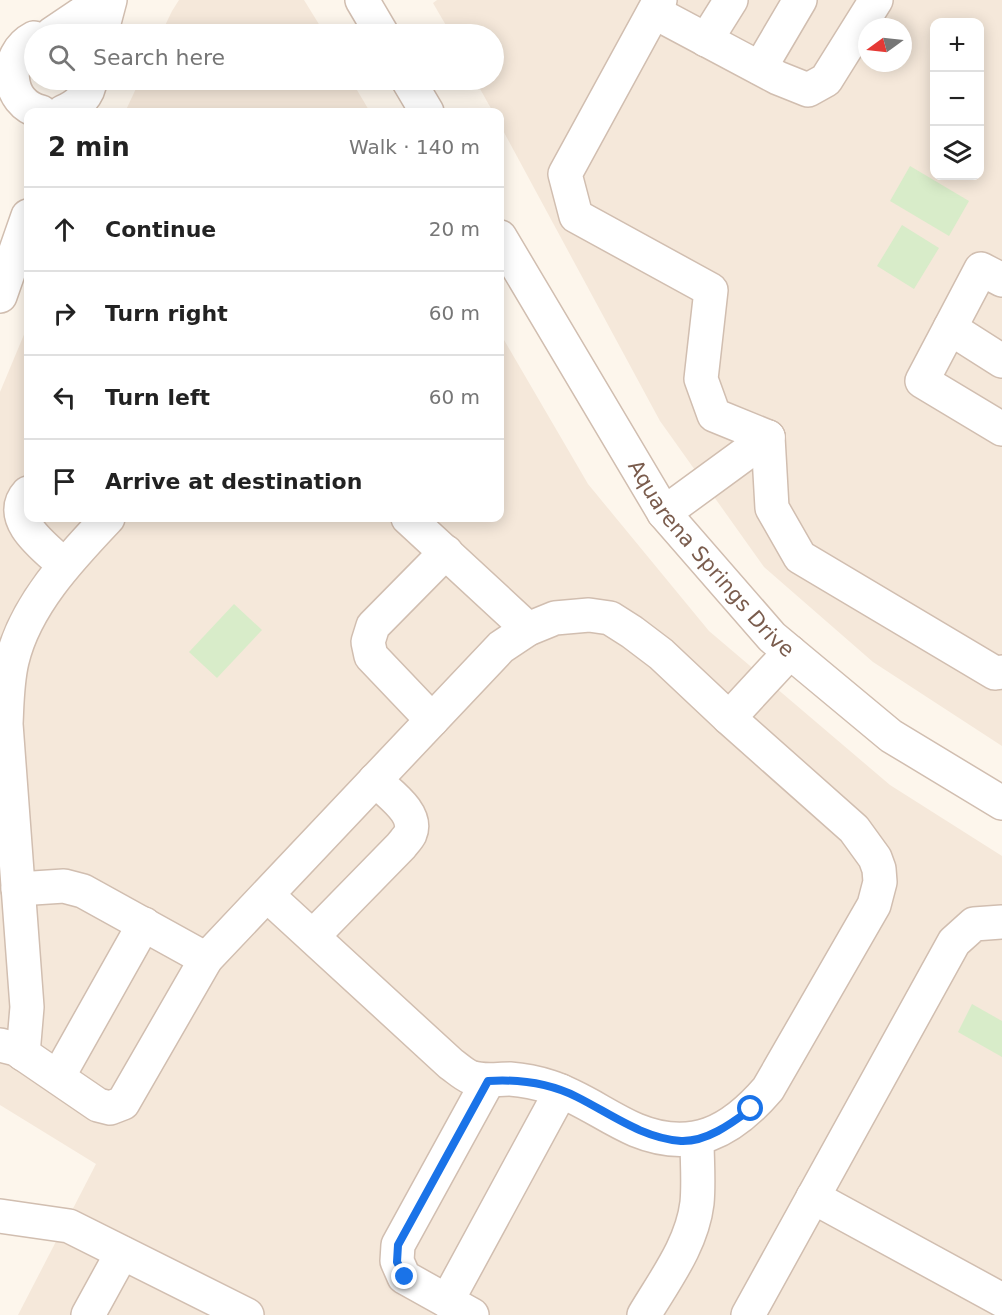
<!DOCTYPE html>
<html lang="en">
<head>
<meta charset="utf-8">
<style>
	:root { --surface:#fff; --page:#f6f6f6; --text:#222; --muted:#767676; --line:#e0e0e0 }
	body { margin:0; font-family:"DejaVu Sans",sans-serif; background:var(--page); color:var(--text) }
	.controls { position:absolute; right:18px; top:18px; display:grid; overflow:hidden; border-radius:12px; box-shadow:0 3px 15px #0003 }
	.controls button { width:54px; height:54px; display:grid; place-items:center; padding:0; border:0; border-bottom:2px solid var(--line); background:var(--surface); color:var(--text); font:30px sans-serif }
	.compass { position:absolute; left:858px; top:18px; width:54px; height:54px; border-radius:50%; background:var(--surface); box-shadow:0 3px 15px #0003; rotate:255deg }
	.stop { position:absolute; width:18px; height:18px; margin:-14px; border:4px solid #1a73e8; border-radius:50%; background:#fff }
	.stop.end { background:#1a73e8; border-color:#fff; box-shadow:0 2px 6px #0008 }
	.list { margin:0; padding:0; list-style:none }
	h2 { display:flex; justify-content:space-between; align-items:center; height:78px; margin:0; padding:0 24px; font-size:26px }
	h2 small { font-size:20px; font-weight:400; color:var(--muted) }
	.list li { display:grid; grid-template-columns:39px 1fr auto; gap:18px; align-items:center; box-sizing:border-box; height:84px; padding:0 24px; border-top:2px solid var(--line) }
	.list b { display:block; font-size:22px; white-space:nowrap }
	.list em { font-size:20px; font-style:normal; color:var(--muted) }
	.icon { flex:none; width:33px; height:33px; fill:none; stroke:currentColor; stroke-width:2; stroke-linecap:round; stroke-linejoin:round }
	.map { position:relative; flex:none; width:1002px; height:1315px; overflow:hidden }
	.search { position:absolute; background:var(--surface); box-shadow:0 3px 15px #0003; left:24px; top:24px; width:480px; height:66px; display:flex; align-items:center; gap:15px; box-sizing:border-box; padding:0 21px; border-radius:33px; color:var(--muted); font-size:22px }
	.panel { position:absolute; background:var(--surface); box-shadow:0 3px 15px #0003; left:24px; top:108px; width:480px; height:414px; border-radius:12px }
	.map>svg:first-child { display:block }
</style>
</head>
<body>
<div class="map">
<svg width="1002" height="1315" viewBox="0 0 1002 1315">
	<rect width="100%" height="100%" fill="#fdf6ec"/>
	<g fill="#f5e8da" fill-rule="evenodd">
		<polygon points="179,0 304,0 325,34 161,34 172,11"/>
		<path d="M437 0H1002V746L873 662 764 567 660 421 500 125V112H493L475 80H494V34H451L433 3ZM934 22H980V176H934ZM867 27H903V63H867Z"/>
		<polygon points="140,80 351,80 370,112 125,112"/>
		<polygon points="28,325 28,518 500,518 500,333 588,484 709,631 890,785 1002,856 1002,1315 18,1315 96,1164 0,1105 0,392"/>
	</g>
	<g fill="#d8ecc9">
		<polygon points="910,166 969,201 949,236 890,201"/>
		<polygon points="902,225 939,248 914,289 877,266"/>
		<polygon points="234,604 262,630 217,678 189,652"/>
		<polygon points="972,1004 1002,1021 1002,1057 958,1032"/>
	</g>
	<g fill="none" stroke-linecap="round" stroke-linejoin="round">
		<defs>
			<g id="minor">
				<polyline points="362,0 382,34"/>
				<polyline points="660,0 565,174 576,216 711,290 701,379 714,415 768,437"/>
				<polyline points="654,12 778,78 808,90 826,80 876,0"/>
				<polyline points="52,34 83,13 96,0"/>
				<polyline points="101,34 110,0"/>
				<path d="M34 38C3 54 5 103 41 112"/>
				<polyline points="706,40 731,0"/>
				<polyline points="760,68 800,0"/>
				<polyline points="408,80 427,112"/>
				<path d="M63 112C77 106 89 96 90 80"/>
				<path id="s1" d="M500 237 664 513 772 637 891 736 1002 803"/>
				<polyline points="1002,280 981,269 922,381 1002,429"/>
				<polyline points="0,296 28,216"/>
				<polyline points="950,328 1002,361"/>
				<polyline points="768,437 772,508 800,557 995,673 1002,672"/>
				<path d="M28 493C4 519 47 549 64 565"/>
				<polyline points="664,513 768,437"/>
				<polyline points="408,518 528,629"/>
				<polyline points="729,718 790,652"/>
				<polyline points="432,720 371,656 368,642 373,626 446,552"/>
				<polyline points="18,889 64,886 83,891 206,959"/>
				<path d="M313 936 401 846C404 842 408 838 410 834 419 813 388 793 375 780"/>
				<path d="M0 1045 16 1049 98 1105 110 1108 123 1103 206 959 501 647 528 629 555 618 589 615 610 618 632 632 661 654 729 718 854 829 875 858 879 869 880 882 874 905 768 1089C731 1132 692 1153 636 1130 606 1117 581 1097 550 1087 538 1083 524 1080 510 1079 496 1079 484 1082 470 1077 463 1074 457 1068 451 1064L267 895"/>
				<path d="M23 1054 27 1007 6 724C7 703 7 682 12 661 25 605 71 557 108 518"/>
				<polyline points="58,1077 144,924"/>
				<polyline points="813,1197 1002,1300"/>
				<polyline points="0,1216 69,1226 247,1315"/>
				<polyline points="447,1301 561,1091"/>
				<polyline points="88,1315 122,1253"/>
				<polyline points="472,1315 404,1277 397,1261 398,1245 488,1081"/>
				<path d="M644 1315C664 1281 692 1245 697 1203 699 1182 697 1160 697 1139"/>
				<polyline points="748,1315 954,942 974,924 1002,922"/>
			</g>
		</defs>
		<use href="#minor" stroke="#d1beb0" stroke-width="36"/>
		<use href="#minor" stroke="#fff" stroke-width="33"/>
	</g>
	<g fill="none" stroke-linecap="round" stroke-linejoin="round">
		<path stroke="#1a73e8" stroke-width="8" d="M405 1277 397 1262 398 1245 488 1081C519 1079 549 1083 577 1097 611 1114 642 1138 681 1141 707 1142 732 1123 751 1109"/>
	</g>
	<g text-anchor="middle" dominant-baseline="central" stroke-width="6" stroke-linejoin="round" paint-order="stroke">
		<g font-size="21" fill="#7a5c4d" stroke="#fffaf3">
			<text stroke="none"><textPath href="#s1" startOffset="386">Aquarena Springs Drive</textPath></text>
		</g>
	</g>
</svg>
<div class="controls">
<button>+</button>
<button>−</button>
<button><svg class="icon" aria-label="layers" viewBox="0 0 24 24"><path d="M12 4l9 5-9 5-9-5zM3 14l9 5 9-5"/></svg></button>
</div>
<svg class="compass" viewBox="-18 -18 36 36"><path d="M0-13l5 13h-10z" fill="#e53935"/><path d="M0 13l5-13h-10z" fill="#767676"/></svg>
<div class="stop" style="left:751px;top:1109px"></div>
<div class="stop end" style="left:405px;top:1277px"></div>
<div class="search"><svg class="icon" aria-label="search" viewBox="0 0 24 24"><circle cx="10" cy="10" r="6"/><path d="M15 15l6 6"/></svg>Search here</div>
<section class="panel">
<h2>2 min<small>Walk · 140 m</small></h2>
<ul class="list">
<li><svg class="icon" aria-label="ahead" viewBox="0 0 24 24"><path d="M12 20V5M6 11l6-6 6 6"/></svg><div><b>Continue</b></div><em>20 m</em></li>
<li><svg class="icon" aria-label="right" viewBox="0 0 24 24"><path d="M7 20v-9h11M14 6l5 5-5 5"/></svg><div><b>Turn right</b></div><em>60 m</em></li>
<li><svg class="icon" aria-label="left" viewBox="0 0 24 24"><path d="M17 20v-9H6M10 6l-5 5 5 5"/></svg><div><b>Turn left</b></div><em>60 m</em></li>
<li><svg class="icon" aria-label="arrive" viewBox="0 0 24 24"><path d="M6 21V4h12l-3 4 3 4H6"/></svg><div><b>Arrive at destination</b></div></li>
</ul>
</section>
</div>
</body>
</html>
